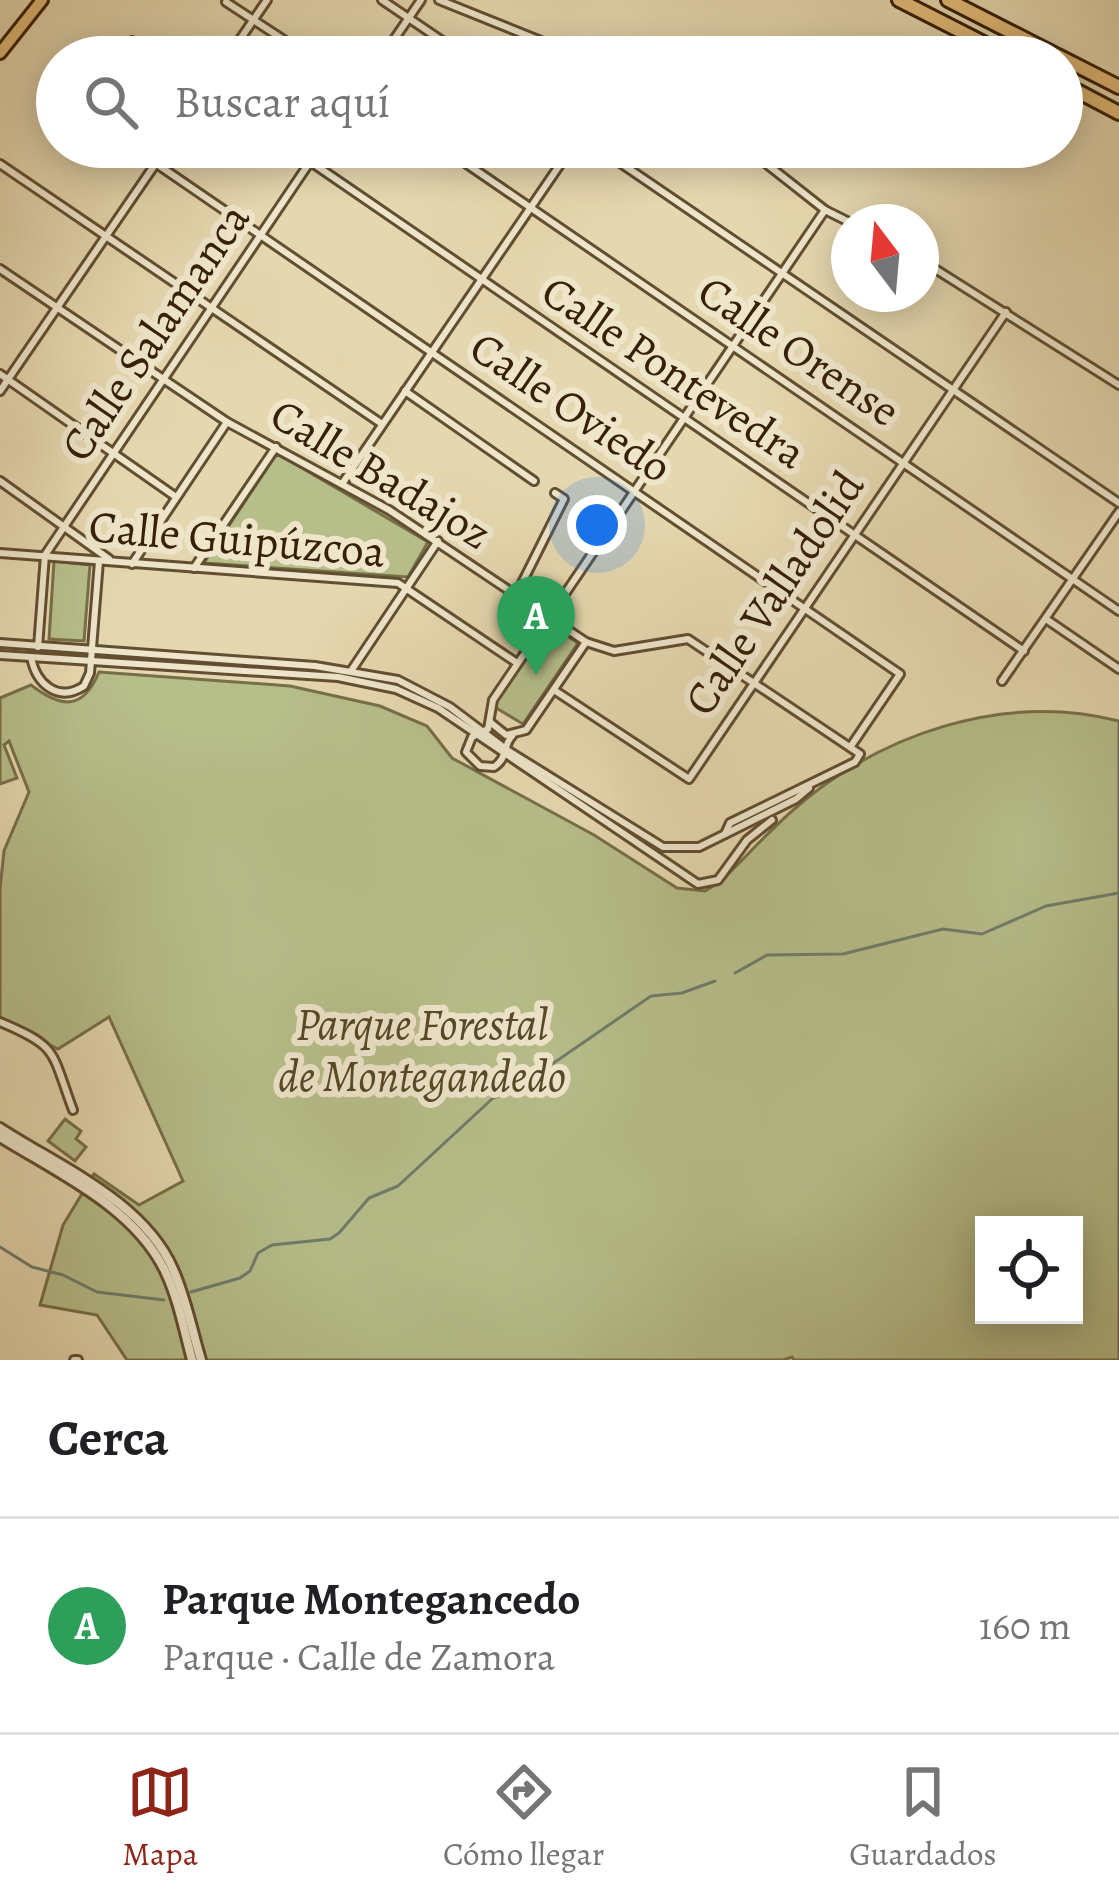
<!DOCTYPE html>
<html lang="es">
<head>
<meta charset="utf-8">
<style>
	:root { --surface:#fff; --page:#f2f2f2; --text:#202124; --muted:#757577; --line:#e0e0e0; --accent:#8f2418 }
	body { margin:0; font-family:Alegreya,serif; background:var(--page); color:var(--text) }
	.controls { position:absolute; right:36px; bottom:36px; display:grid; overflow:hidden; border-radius:0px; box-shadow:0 6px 30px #0003 }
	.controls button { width:108px; height:108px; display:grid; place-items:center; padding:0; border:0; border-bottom:3px solid var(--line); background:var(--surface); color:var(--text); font:60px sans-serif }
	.compass { position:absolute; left:831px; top:204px; width:108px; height:108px; border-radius:50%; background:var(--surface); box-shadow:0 6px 30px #0003; rotate:344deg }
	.you { position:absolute; left:597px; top:525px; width:42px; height:42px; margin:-30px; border:9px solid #fff; border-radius:50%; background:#1a73e8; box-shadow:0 0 0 18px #1a73e833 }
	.badge { display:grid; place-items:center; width:78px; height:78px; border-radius:50%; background:var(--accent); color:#fff; font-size:39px; font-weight:700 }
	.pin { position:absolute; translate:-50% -99px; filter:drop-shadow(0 3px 6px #0008) }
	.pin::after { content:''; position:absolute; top:63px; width:42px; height:36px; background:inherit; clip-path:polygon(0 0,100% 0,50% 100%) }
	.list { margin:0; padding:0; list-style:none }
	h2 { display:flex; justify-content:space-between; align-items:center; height:156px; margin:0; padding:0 48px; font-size:51px }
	h2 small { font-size:39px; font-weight:400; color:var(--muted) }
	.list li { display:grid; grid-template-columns:78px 1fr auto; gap:36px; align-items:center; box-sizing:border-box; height:216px; padding:0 48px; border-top:3px solid var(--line) }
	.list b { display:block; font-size:45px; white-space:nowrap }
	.list p { margin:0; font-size:39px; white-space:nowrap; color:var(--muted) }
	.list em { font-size:39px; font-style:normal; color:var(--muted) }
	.icon { flex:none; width:66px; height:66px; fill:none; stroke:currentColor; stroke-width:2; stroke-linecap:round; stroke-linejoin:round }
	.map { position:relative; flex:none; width:1119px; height:1360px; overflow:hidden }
	.search { position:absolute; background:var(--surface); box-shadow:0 6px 30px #0003; left:36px; right:36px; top:36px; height:132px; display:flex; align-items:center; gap:30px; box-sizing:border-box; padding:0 42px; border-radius:66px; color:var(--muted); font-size:45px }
	.sheet { height:372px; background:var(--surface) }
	nav { display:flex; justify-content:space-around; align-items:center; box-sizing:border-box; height:168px; border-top:3px solid var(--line); background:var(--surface); font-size:33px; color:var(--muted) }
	nav a { display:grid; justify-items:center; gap:6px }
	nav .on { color:var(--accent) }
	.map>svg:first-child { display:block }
</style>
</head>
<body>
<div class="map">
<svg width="1119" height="1360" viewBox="0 0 1119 1360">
	<rect width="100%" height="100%" fill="#e5d7af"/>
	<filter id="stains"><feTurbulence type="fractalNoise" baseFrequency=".00167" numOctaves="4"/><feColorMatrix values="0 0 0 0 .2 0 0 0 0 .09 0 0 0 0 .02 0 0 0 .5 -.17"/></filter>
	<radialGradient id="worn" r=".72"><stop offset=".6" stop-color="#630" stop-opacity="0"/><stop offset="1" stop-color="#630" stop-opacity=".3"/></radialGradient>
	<g fill="#b6be8a" stroke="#766f48" stroke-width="3" fill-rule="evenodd">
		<polygon points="280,455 428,542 408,577 204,563 275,456"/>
		<polygon points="54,561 90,565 84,641 49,639"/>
		<polygon points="549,624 578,643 523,724 493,706"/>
		<path d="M99 672 290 686 380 706 427 726 452 758 594 835 677 888 705 891 720 882C744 859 767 833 792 811 880 733 1004 692 1119 721V1360H794L792 1357 783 1360H127L97 1315 40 1305 63 1225 94 1174 139 1205 183 1181 109 1017 58 1049 0 1020V889L4 851 29 792 9 741 4 745 17 778 0 784V698L31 685C61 708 83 711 99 672ZM984 1225H1074V1315H984Z"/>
		<polygon points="65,1119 81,1131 76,1139 86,1147 75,1161 48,1141"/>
	</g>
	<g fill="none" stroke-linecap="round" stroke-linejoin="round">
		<g stroke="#707c6b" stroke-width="3">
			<polyline points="735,973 767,955 843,954 943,929 982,934 1046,906 1119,893"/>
			<polyline points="0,1247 32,1267 63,1275 97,1292 164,1300"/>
			<polyline points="191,1292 240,1278 250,1271 258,1253 272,1245 330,1239 339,1233 369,1198 398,1186 492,1099 526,1082 651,996 682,993 715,981"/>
		</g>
		<defs>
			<g id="minor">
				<polyline points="382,0 466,57"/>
				<polyline points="439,0 581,57"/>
				<polyline points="226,2 310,57"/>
				<polyline points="132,41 156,57"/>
				<polyline points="228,57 267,0"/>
				<polyline points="382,57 421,0"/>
				<polyline points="132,147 900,674 851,746"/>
				<polyline points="289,147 1024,651"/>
				<polyline points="442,147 1119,611"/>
				<polyline points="597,147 1119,503"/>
				<polyline points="745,147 825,210 849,222"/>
				<polyline points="0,164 382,424"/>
				<polyline points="921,260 1119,385"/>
				<polyline points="0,269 227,422 389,510 586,642 614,651 688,639 860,754 855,762 730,823 725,834"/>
				<polyline points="0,374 176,497"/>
				<polyline points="0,391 167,147"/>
				<polyline points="405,391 534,481"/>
				<polyline points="0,481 109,559"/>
				<polyline points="342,484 572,147"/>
				<polyline points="0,553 398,583 517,663"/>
				<polyline points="132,564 227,422"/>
				<polyline points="194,568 276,447"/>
				<polyline points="516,595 564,499 555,493"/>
				<polyline points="1046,619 1119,669"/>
				<polyline points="0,643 315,666 398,680 450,707 507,750 663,847 699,847 796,799 809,788"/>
				<polyline points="38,647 45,555 320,147"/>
				<polyline points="0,655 338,677 396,689 438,708 698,884 718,880 747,840 772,820"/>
				<path d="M31 657C36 684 58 703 84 686L90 673 99 561"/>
				<polyline points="351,671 438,541"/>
				<polyline points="1002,681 1119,512"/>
				<polyline points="554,690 689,779 1006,312"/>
				<polyline points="490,722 506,735 526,730 586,642"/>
				<path d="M512 736C503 745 508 758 494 767L480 766 466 752 472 737 488 729 493 700 825 210"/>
				<path d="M0 1022C60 1047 51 1052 73 1110"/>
				<polyline points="74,1360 78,1360"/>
			</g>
			<g id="tertiary">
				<path d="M0 1128C60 1167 143 1201 173 1269 186 1298 192 1330 201 1360"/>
				<path d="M0 1137C58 1173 134 1207 165 1271 178 1298 184 1330 192 1360"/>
			</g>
			<polyline id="primary" points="0,53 42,0"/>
			<g id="motorway">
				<polyline points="899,0 1011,57"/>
				<polyline points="948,0 1060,57"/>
				<polyline points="1062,58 1119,87"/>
				<polyline points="1062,83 1119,113"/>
			</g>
		</defs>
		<use href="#minor" stroke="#624e30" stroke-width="12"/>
		<use href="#tertiary" stroke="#624e30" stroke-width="14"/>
		<use href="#primary" stroke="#362006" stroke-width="16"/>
		<use href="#motorway" stroke="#362006" stroke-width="18"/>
		<use href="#minor" stroke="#eee5cb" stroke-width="6"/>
		<use href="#tertiary" stroke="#eee5cb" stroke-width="8"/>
		<use href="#primary" stroke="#e2bc78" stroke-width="10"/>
		<use href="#motorway" stroke="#e2bc78" stroke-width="12"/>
	</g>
	<g text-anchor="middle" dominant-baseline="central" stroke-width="12" stroke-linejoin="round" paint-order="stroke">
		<g font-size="45" fill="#362006" stroke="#eee5cb">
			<text transform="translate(155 332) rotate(-56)">Calle Salamanca</text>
			<text transform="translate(799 351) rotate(34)">Calle Orense</text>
			<text transform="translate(674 372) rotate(34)">Calle Pontevedra</text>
			<text transform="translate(571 407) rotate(34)">Calle Oviedo</text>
			<text transform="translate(381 474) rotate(31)">Calle Badajoz</text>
			<text transform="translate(237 539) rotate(5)">Calle Guipúzcoa</text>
			<text transform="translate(774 593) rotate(-56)">Calle Valladolid</text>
		</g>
		<g font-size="45" font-style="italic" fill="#564827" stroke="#eee5cb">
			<text x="422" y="1024">Parque Forestal<tspan x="422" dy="52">de Montegandedo</tspan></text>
		</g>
	</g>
	<rect width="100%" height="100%" filter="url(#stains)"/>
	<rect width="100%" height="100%" fill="url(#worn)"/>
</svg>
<div class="controls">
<button><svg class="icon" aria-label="locate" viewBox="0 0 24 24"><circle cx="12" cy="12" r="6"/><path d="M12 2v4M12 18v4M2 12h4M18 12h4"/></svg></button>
</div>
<svg class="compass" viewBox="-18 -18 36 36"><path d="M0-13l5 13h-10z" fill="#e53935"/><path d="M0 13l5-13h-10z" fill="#757577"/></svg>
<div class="you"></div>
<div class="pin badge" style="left:536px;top:675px;background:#2e9e5b">A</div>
<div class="search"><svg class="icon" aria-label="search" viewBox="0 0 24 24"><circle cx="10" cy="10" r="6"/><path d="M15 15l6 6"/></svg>Buscar aquí</div>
</div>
<section class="sheet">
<h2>Cerca<small></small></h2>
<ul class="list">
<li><span class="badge" style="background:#2e9e5b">A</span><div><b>Parque Montegancedo</b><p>Parque · Calle de Zamora</p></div><em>160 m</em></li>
</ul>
</section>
<nav>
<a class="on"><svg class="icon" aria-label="map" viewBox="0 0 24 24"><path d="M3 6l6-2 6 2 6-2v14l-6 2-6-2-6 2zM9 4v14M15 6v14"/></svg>Mapa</a>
<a><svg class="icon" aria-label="directions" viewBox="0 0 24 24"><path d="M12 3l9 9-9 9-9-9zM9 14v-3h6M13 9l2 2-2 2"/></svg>Cómo llegar</a>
<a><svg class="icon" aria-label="saved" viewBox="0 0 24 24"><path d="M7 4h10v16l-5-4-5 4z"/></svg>Guardados</a>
</nav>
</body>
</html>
